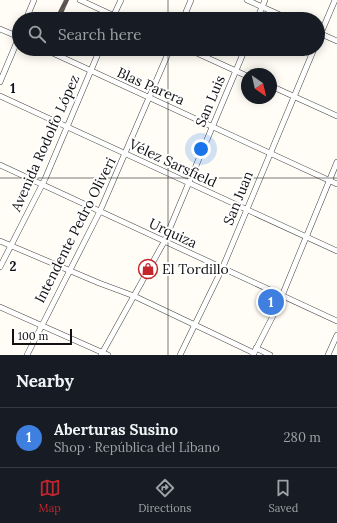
<!DOCTYPE html>
<html lang="en">
<head>
<meta charset="utf-8">
<style>
	:root { --surface:#171b24; --page:#20242c; --text:#f1f3f6; --muted:#9ea1a6; --line:#363941; --accent:#c4262e }
	body { margin:0; font-family:Lora,serif; background:var(--page); color:var(--text) }
	.compass { position:absolute; left:241px; top:68px; width:36px; height:36px; border-radius:50%; background:var(--surface); box-shadow:0 2px 10px #0003; rotate:146deg }
	.scale { position:absolute; left:12px; bottom:10px; width:60px; box-sizing:border-box; padding-left:4px; border:2px solid #111; border-top:0; font-size:11px; line-height:14px; white-space:nowrap; color:#111; -webkit-text-stroke:3px #fff; paint-order:stroke }
	.you { position:absolute; left:201px; top:149px; width:14px; height:14px; margin:-10px; border:3px solid #fff; border-radius:50%; background:#1a73e8; box-shadow:0 0 0 6px #1a73e833 }
	.badge { display:grid; place-items:center; width:26px; height:26px; border-radius:50%; background:var(--accent); color:#fff; font-size:13px; font-weight:700 }
	.pin { position:absolute; translate:-50% -50%; border:2px solid #fff; box-shadow:0 1px 4px #0006 }
	.list { margin:0; padding:0; list-style:none }
	h2 { display:flex; justify-content:space-between; align-items:center; height:52px; margin:0; padding:0 16px; font-size:17px }
	h2 small { font-size:13px; font-weight:400; color:var(--muted) }
	.list li { display:grid; grid-template-columns:26px 1fr auto; gap:12px; align-items:center; box-sizing:border-box; height:60px; padding:0 16px; border-top:1px solid var(--line) }
	.list b { display:block; font-size:15px; white-space:nowrap }
	.list p { margin:0; font-size:13px; white-space:nowrap; color:var(--muted) }
	.list em { font-size:13px; font-style:normal; color:var(--muted) }
	.icon { flex:none; width:22px; height:22px; fill:none; stroke:currentColor; stroke-width:2; stroke-linecap:round; stroke-linejoin:round }
	.map { position:relative; flex:none; width:337px; height:355px; overflow:hidden }
	.search { position:absolute; background:var(--surface); box-shadow:0 2px 10px #0003; left:12px; right:12px; top:12px; height:44px; display:flex; align-items:center; gap:10px; box-sizing:border-box; padding:0 14px; border-radius:22px; color:var(--muted); font-size:15px }
	.sheet { height:112px; background:var(--surface) }
	nav { display:flex; justify-content:space-around; align-items:center; box-sizing:border-box; height:56px; border-top:1px solid var(--line); background:var(--surface); font-size:11px; color:var(--muted) }
	nav a { display:grid; justify-items:center; gap:2px }
	nav .on { color:var(--accent) }
	.map>svg:first-child { display:block }
</style>
</head>
<body>
<div class="map">
<svg width="337" height="355" viewBox="0 0 337 355">
	<defs>
		<pattern id="building-hatch" width="6" height="6" patternUnits="userSpaceOnUse"><rect width="6" height="6" fill="#5a524d"/><path d="M-1 1l2-2M0 6l6-6M5 7l2-2" fill="none" stroke="#6d6662"/></pattern>
	</defs>
	<rect width="100%" height="100%" fill="#fffdf5"/>
	<g fill="url(#building-hatch)">
		<polygon points="64,0 69,0 61,18 56,16"/>
		<polygon points="28,182 32,187 28,195 22,192"/>
	</g>
	<g fill="none" stroke-linecap="round" stroke-linejoin="round">
		<defs>
			<g id="minor">
				<polyline points="80,0 121,19"/>
				<polyline points="247,0 289,19"/>
				<polyline points="26,19 34,0"/>
				<polyline points="112,19 121,0"/>
				<polyline points="183,19 191,0"/>
				<polyline points="257,19 265,0"/>
				<polyline points="0,29 19,37"/>
				<polyline points="319,33 337,41"/>
				<polyline points="318,40 335,0"/>
				<polyline points="44,49 337,184"/>
				<polyline points="188,49 247,76"/>
				<polyline points="0,82 19,37"/>
				<polyline points="271,86 337,116"/>
				<polyline points="0,96 337,251"/>
				<polyline points="0,165 337,321"/>
				<polyline points="0,241 99,283 134,296 254,353"/>
				<polyline points="0,267 45,179 100,49"/>
				<polyline points="0,307 108,355"/>
				<polyline points="256,348 270,355"/>
				<polyline points="27,355 100,211 170,49"/>
				<polyline points="101,355 164,242 245,49"/>
				<polyline points="180,355 222,269 314,49"/>
				<polyline points="253,355 277,308 337,162"/>
				<polyline points="328,355 337,335"/>
			</g>
		</defs>
		<use href="#minor" stroke="#444" stroke-width="6"/>
		<use href="#minor" stroke="#fff" stroke-width="5"/>
	</g>
	<path fill="none" stroke="#111" stroke-width="1" stroke-opacity="0.55" d="M168 0V19M168 49V355M0 178H337"/>
	<defs>
		<symbol id="shop-ring" viewBox="-11 -11 22 22"><circle r="9.5" fill="#fff" stroke="#c4262e" stroke-width="1.5"/><path d="M-5-2.5h2.3a2.7 3.5 0 0 1 5.4 0H5L5.5 6h-11ZM-1.5-2.5h3a1.5 2.3 0 0 0-3 0Z" fill="#c4262e"/></symbol>
	</defs>
	<g fill-rule="evenodd">
		<use href="#shop-ring" x="137" y="258" width="22" height="22"/>
	</g>
	<g text-anchor="middle" dominant-baseline="central" stroke-width="4" stroke-linejoin="round" paint-order="stroke">
		<g font-size="14" fill="#111" stroke="#fff">
			<text transform="translate(151 86) rotate(24)">Blas Parera</text>
			<text transform="translate(210 101) rotate(-67)">San Luis</text>
			<text transform="translate(45 143) rotate(-66)">Avenida Rodolfo López</text>
			<text transform="translate(173 163) rotate(25)">Vélez Sarsfield</text>
			<text transform="translate(238 198) rotate(-68)">San Juan</text>
			<text transform="translate(75 230) rotate(-63)">Intendente Pedro Oliveri</text>
			<text transform="translate(173 233) rotate(25)">Urquiza</text>
		</g>
		<g font-size="14" fill="#111" stroke="#fff" text-anchor="start">
			<text x="162" y="269">El Tordillo</text>
		</g>
	</g>
	<g font-size="13" text-anchor="middle" font-weight="bold" fill="#111" stroke="#fff" stroke-width="4" stroke-linejoin="round" paint-order="stroke">
		<text x="13" y="93">1</text>
		<text x="13" y="271">2</text>
	</g>
</svg>
<svg class="compass" viewBox="-18 -18 36 36"><path d="M0-13l5 13h-10z" fill="#e53935"/><path d="M0 13l5-13h-10z" fill="#9ea1a6"/></svg>
<div class="scale">100 m</div>
<div class="you"></div>
<div class="pin badge" style="left:271px;top:302px;background:#3f7fe0">1</div>
<div class="search"><svg class="icon" aria-label="search" viewBox="0 0 24 24"><circle cx="10" cy="10" r="6"/><path d="M15 15l6 6"/></svg>Search here</div>
</div>
<section class="sheet">
<h2>Nearby<small></small></h2>
<ul class="list">
<li><span class="badge" style="background:#3f7fe0">1</span><div><b>Aberturas Susino</b><p>Shop · República del Líbano</p></div><em>280 m</em></li>
</ul>
</section>
<nav>
<a class="on"><svg class="icon" aria-label="map" viewBox="0 0 24 24"><path d="M3 6l6-2 6 2 6-2v14l-6 2-6-2-6 2zM9 4v14M15 6v14"/></svg>Map</a>
<a><svg class="icon" aria-label="directions" viewBox="0 0 24 24"><path d="M12 3l9 9-9 9-9-9zM9 14v-3h6M13 9l2 2-2 2"/></svg>Directions</a>
<a><svg class="icon" aria-label="saved" viewBox="0 0 24 24"><path d="M7 4h10v16l-5-4-5 4z"/></svg>Saved</a>
</nav>
</body>
</html>
